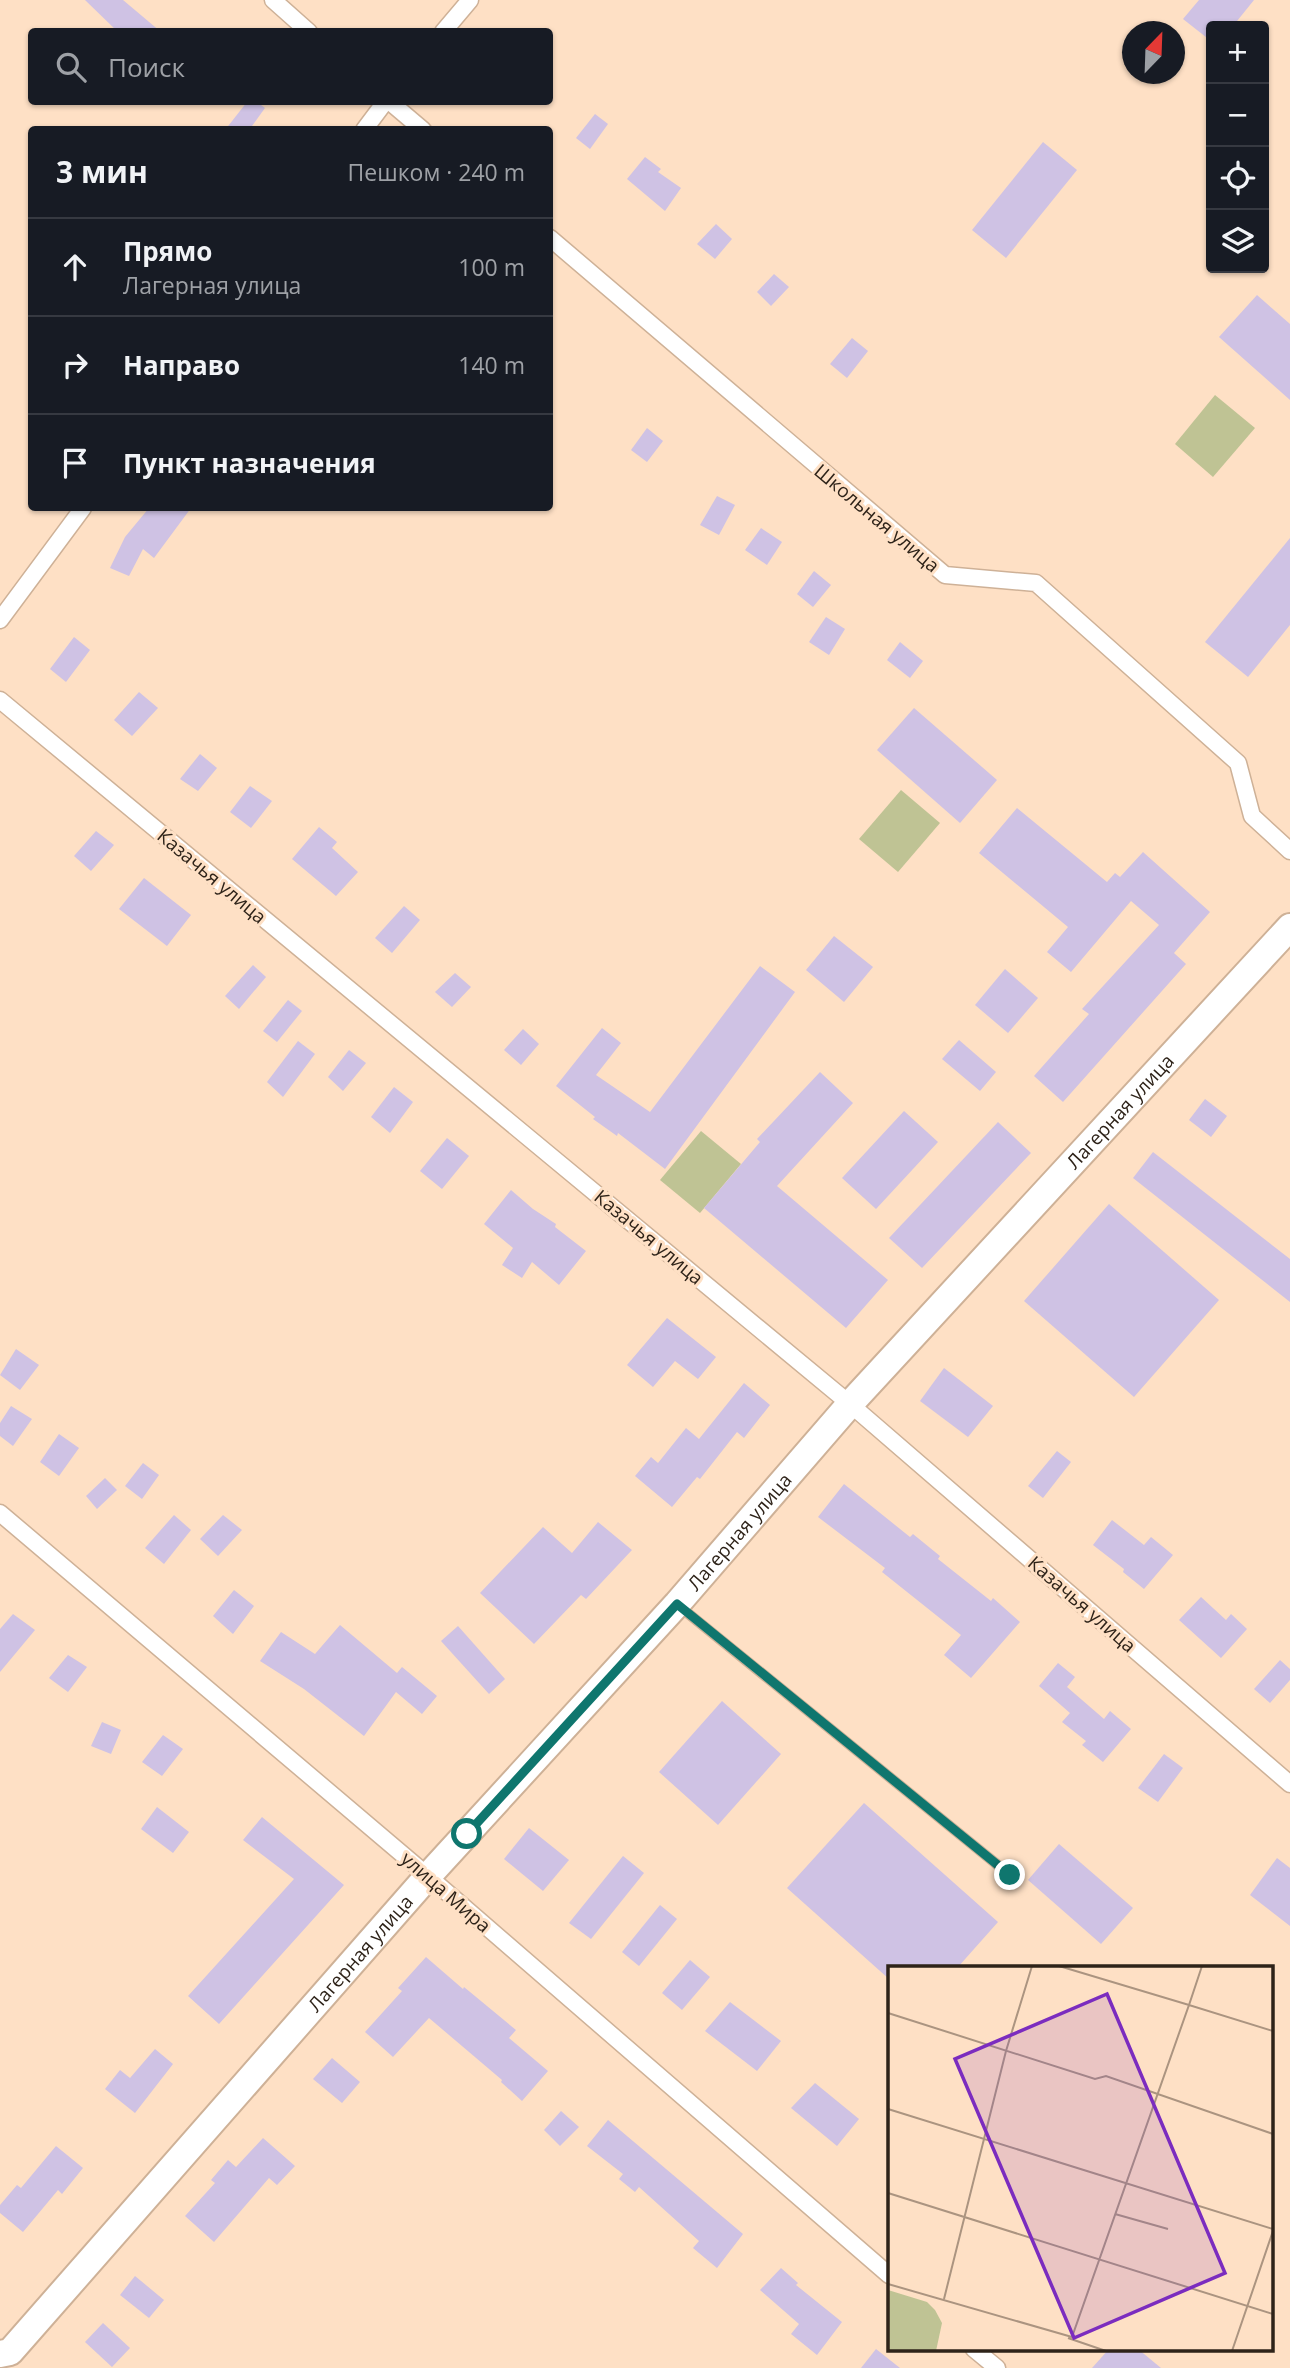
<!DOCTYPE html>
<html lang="ru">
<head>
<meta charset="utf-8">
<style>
	:root { --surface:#171b24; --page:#242831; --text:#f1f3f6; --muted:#9ea1a6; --line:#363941 }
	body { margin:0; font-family:"Open Sans",sans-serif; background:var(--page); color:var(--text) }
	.controls { position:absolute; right:21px; top:21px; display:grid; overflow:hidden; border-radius:7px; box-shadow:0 2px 5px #0004 }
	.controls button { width:63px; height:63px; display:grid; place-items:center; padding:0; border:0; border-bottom:2px solid var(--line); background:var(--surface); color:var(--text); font:35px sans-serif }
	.compass { position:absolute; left:1122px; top:21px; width:63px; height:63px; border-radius:50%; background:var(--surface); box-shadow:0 2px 5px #0004; rotate:23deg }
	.stop { position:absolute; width:21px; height:21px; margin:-16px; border:5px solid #0f766e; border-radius:50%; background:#fff }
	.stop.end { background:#0f766e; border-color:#fff; box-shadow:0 2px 7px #0008 }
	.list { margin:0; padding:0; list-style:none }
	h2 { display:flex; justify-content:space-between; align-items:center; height:91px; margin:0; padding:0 28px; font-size:30px }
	h2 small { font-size:23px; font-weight:400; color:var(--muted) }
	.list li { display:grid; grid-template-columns:46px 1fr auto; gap:21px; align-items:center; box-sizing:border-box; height:98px; padding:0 28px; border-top:2px solid var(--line) }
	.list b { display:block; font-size:26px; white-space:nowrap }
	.list p { margin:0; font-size:23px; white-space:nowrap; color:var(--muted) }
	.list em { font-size:23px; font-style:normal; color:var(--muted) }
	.icon { flex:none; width:38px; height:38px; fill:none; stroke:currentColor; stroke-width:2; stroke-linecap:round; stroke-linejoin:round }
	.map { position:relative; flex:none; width:1290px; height:2368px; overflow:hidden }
	.search { position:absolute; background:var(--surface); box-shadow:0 2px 5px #0004; left:28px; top:28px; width:525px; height:77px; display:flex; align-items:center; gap:18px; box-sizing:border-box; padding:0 24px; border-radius:7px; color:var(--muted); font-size:26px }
	.panel { position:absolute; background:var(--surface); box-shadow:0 2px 5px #0004; left:28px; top:126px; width:525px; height:385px; border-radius:7px }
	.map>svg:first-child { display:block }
</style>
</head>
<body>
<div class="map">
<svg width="1290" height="2368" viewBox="0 0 1290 2368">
	<rect width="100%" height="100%" fill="#fee0c5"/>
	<g fill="#bfc394">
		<polygon points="1215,395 1255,428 1213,477 1175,444"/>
		<polygon points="901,790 940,823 898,872 859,839"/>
		<polygon points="701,1131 741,1164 700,1213 660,1180"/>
	</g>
	<g fill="#cfc2e4">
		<polygon points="85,0 123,0 161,32 118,32"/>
		<polygon points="1199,0 1254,0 1233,26 1211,26 1211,41 1183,19"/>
		<polygon points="247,102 257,102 265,108 249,130 225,130"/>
		<polygon points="595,114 608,124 590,149 576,138"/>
		<polygon points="1043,142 1077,170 1006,258 972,230"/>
		<polygon points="645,157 661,169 658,172 681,188 665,211 627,179"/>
		<polygon points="716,224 732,239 715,259 697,244"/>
		<polygon points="774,274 789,287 771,306 757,292"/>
		<polygon points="1257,295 1290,324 1290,400 1219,337"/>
		<polygon points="852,338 868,351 847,378 830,364"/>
		<polygon points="647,428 663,441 647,462 631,450"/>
		<polygon points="717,496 735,505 719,535 700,525"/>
		<polygon points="149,508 191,508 154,558 143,549 129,576 110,568 125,537"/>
		<polygon points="761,528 782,542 767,565 745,550"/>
		<polygon points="1290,538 1290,625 1248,677 1205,642"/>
		<polygon points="814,571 831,585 813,607 797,594"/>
		<polygon points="826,617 845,629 829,655 809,642"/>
		<polygon points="74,637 90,650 66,682 50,669"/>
		<polygon points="900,642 923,661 910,678 887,660"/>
		<polygon points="139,692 158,708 132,736 114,720"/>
		<polygon points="914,708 997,780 960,823 877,750"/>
		<polygon points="200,754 217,768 198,791 180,779"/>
		<polygon points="250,786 272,801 251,828 230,812"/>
		<polygon points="1017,808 1107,882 1115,873 1120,877 1143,852 1210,912 1174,953 1186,964 1063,1102 1034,1076 1089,1014 1082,1009 1159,925 1131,901 1071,972 1047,952 1068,927 979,853"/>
		<polygon points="319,827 337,842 332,848 358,872 336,896 292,859"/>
		<polygon points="96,831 114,845 91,871 74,856"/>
		<polygon points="144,878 191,915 167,946 119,909"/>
		<polygon points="404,906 420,920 392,953 375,938"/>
		<polygon points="834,936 873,967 844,1002 806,970"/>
		<polygon points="253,965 266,977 239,1009 225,996"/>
		<polygon points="760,966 795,992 665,1169 618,1133 617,1136 593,1119 595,1117 556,1086 602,1028 621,1043 596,1075 650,1112"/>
		<polygon points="1005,969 1038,998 1008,1033 975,1005"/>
		<polygon points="455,973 471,987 452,1007 435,992"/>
		<polygon points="288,1000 302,1011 277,1042 263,1031"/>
		<polygon points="523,1029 539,1044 521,1065 504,1050"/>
		<polygon points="959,1040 996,1072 980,1091 942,1059"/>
		<polygon points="298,1041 315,1054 283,1097 267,1082"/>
		<polygon points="349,1050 366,1063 343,1091 328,1077"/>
		<polygon points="820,1072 853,1103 777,1186 888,1280 846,1328 704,1208 760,1142 757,1139"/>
		<polygon points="394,1087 413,1102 390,1133 371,1117"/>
		<polygon points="1205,1099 1227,1116 1211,1137 1189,1120"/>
		<polygon points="904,1111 938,1142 876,1209 842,1178"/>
		<polygon points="998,1122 1031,1153 922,1268 889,1238"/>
		<polygon points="447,1138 469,1156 442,1189 420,1171"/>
		<polygon points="1153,1152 1290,1259 1290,1302 1133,1178"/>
		<polygon points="511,1190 533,1209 556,1224 555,1227 586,1251 559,1285 532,1262 522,1278 502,1265 513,1248 484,1224"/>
		<polygon points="1109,1204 1219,1300 1134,1397 1024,1301"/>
		<polygon points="667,1318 716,1357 698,1379 675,1361 653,1387 627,1365"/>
		<polygon points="16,1349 39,1365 20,1390 0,1375"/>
		<polygon points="944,1368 993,1406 968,1437 920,1401"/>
		<polygon points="744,1383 770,1405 744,1438 737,1432 700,1479 697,1477 672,1507 635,1476 651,1457 658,1463 686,1428 699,1439"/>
		<polygon points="11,1406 32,1419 13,1446 0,1436 0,1423"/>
		<polygon points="59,1434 79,1448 59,1476 40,1462"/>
		<polygon points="1057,1451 1071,1462 1043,1498 1028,1486"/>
		<polygon points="143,1463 159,1475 142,1499 125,1486"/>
		<polygon points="105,1478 117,1490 97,1509 86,1496"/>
		<polygon points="844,1484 910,1537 913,1534 940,1556 938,1559 991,1601 993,1598 1020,1622 971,1678 944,1655 961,1635 882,1572 885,1568 818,1517"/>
		<polygon points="174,1515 191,1530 164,1564 145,1548"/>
		<polygon points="223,1515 242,1530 218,1556 200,1539"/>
		<polygon points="1112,1520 1144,1545 1151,1537 1173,1555 1144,1589 1123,1572 1124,1569 1093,1545"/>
		<polygon points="598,1522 632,1550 586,1599 581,1595 534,1644 480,1593 543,1527 572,1553"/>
		<polygon points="234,1590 254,1606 233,1634 213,1616"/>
		<polygon points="1201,1597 1226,1620 1231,1614 1247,1629 1221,1658 1179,1620"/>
		<polygon points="13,1614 35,1630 0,1672 0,1629"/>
		<polygon points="340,1625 397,1673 402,1667 437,1696 422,1714 396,1692 364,1736 304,1689 260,1661 281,1632 315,1654"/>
		<polygon points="458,1626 505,1679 489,1694 441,1641"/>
		<polygon points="68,1655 87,1667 68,1692 49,1678"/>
		<polygon points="1280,1660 1290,1669 1290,1680 1270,1703 1254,1689"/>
		<polygon points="1058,1663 1075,1677 1067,1687 1104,1719 1110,1711 1131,1729 1103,1762 1082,1745 1086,1741 1062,1722 1070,1713 1039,1686"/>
		<polygon points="722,1701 781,1754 718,1825 659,1772"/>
		<polygon points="102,1722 121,1730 111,1754 91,1746"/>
		<polygon points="163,1735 183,1749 162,1776 142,1762"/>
		<polygon points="1164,1754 1183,1768 1158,1802 1138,1788"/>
		<polygon points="864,1803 998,1922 958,1967 889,1967 889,1979 787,1888"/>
		<polygon points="157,1807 189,1832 173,1853 141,1829"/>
		<polygon points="262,1817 344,1885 219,2024 188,1996 294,1879 243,1840"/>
		<polygon points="529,1828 569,1860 543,1891 504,1859"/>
		<polygon points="1059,1844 1133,1908 1101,1944 1028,1880"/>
		<polygon points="623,1856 644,1873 591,1939 569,1923"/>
		<polygon points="1277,1858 1290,1868 1290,1926 1250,1895"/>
		<polygon points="660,1905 677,1919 639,1966 622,1952"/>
		<polygon points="426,1957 463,1989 464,1987 516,2030 509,2038 548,2071 522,2101 501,2082 502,2080 429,2018 393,2057 365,2032 402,1991 398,1988"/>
		<polygon points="690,1960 710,1977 682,2010 662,1993"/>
		<polygon points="730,2002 781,2041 757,2071 705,2031"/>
		<polygon points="155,2049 173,2064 135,2113 105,2089 120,2070 130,2078"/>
		<polygon points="332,2058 360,2082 342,2103 313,2079"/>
		<polygon points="815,2083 859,2119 837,2146 791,2108"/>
		<polygon points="561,2111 579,2127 560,2146 544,2130"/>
		<polygon points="608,2120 743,2234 717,2268 693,2248 699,2241 639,2187 635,2192 619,2179 623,2174 587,2146"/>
		<polygon points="263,2138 295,2166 277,2185 269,2178 214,2242 185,2216 215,2183 211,2180 228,2160 236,2167"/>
		<polygon points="56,2146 83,2168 62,2194 58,2190 23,2232 0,2213 0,2205 17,2185 21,2188"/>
		<polygon points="781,2268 798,2283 796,2285 842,2322 817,2355 791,2334 799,2324 760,2290"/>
		<polygon points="135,2276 164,2300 149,2318 120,2295"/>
		<polygon points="103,2323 130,2348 112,2367 85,2342"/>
		<polygon points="876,2349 900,2368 861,2368"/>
		<polygon points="1109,2349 1138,2349 1161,2368 1092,2368"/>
	</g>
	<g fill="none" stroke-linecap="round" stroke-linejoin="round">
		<defs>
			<polyline id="lane" points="679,1606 1010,1875"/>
			<g id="street">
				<polyline points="273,0 309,32"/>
				<polyline points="443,32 470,0"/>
				<polyline points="390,102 423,130"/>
				<polyline points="364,130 385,102"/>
				<polyline points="550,238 945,575 1036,583 1238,763 1252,816 1290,851"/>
				<polyline points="0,620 83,508"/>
				<polyline points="0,700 850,1404 1290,1784"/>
				<polyline points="0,1513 428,1876 889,2275"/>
				<polyline points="974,2349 997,2368"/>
			</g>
			<g id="primary">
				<path id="s1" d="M0 2354 10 2352 428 1876 677 1604 850 1404 1290 927"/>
			</g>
		</defs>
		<use href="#lane" stroke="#ceb197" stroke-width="11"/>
		<use href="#street" stroke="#ceb197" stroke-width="19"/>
		<use href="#primary" stroke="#ceb197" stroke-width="30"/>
		<use href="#lane" stroke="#fff" stroke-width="8"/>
		<use href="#street" stroke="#fff" stroke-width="16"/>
		<use href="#primary" stroke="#fff" stroke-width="26"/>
	</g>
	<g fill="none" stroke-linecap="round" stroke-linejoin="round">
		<polyline stroke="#0f766e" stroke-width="9" points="467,1834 677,1604 1010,1875"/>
	</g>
	<g text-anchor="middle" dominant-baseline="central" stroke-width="6" stroke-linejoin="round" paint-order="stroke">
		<g font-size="19" fill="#2e2319" stroke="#fee0c5">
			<text transform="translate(877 518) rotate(40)">Школьная улица</text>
			<text transform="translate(212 876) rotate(40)">Казачья улица</text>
			<text stroke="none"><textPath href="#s1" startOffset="1675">Лагерная улица</textPath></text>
			<text transform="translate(649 1237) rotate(40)">Казачья улица</text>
			<text stroke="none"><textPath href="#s1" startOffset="1108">Лагерная улица</textPath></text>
			<text transform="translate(1082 1604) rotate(41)">Казачья улица</text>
			<text transform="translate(446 1892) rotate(41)">улица Мира</text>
			<text stroke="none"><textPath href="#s1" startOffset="541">Лагерная улица</textPath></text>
		</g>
	</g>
	<g transform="translate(888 1966)">
		<rect width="385" height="385" fill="#fee0c5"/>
		<path d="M0 324 39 336 47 344 54 357 48 385H0Z" fill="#bfc394"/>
		<path fill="none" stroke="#ab9480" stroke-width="2" d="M171 0 301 39 314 0M0 47 207 113 218 110 385 168M0 143 385 263M0 227 385 348M227 248 280 263M0 318 184 371 301 39 385 65M56 333 118 85 144 0M180 372 218 385M344 385 385 265"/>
		<path fill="#7b2cbf" fill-opacity="0.15" stroke="#7b2cbf" stroke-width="3.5" d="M219 28 337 307 186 372 67 93Z"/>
		<rect width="385" height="385" fill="none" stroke="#2e2319" stroke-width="3.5"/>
	</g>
</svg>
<div class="controls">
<button>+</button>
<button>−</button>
<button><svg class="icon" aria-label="locate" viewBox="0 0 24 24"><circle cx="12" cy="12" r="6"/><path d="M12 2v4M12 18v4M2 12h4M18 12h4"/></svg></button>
<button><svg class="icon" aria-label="layers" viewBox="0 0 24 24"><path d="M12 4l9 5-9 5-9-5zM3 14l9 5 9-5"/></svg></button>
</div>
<svg class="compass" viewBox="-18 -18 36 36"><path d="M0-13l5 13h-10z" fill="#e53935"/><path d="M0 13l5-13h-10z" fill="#9ea1a6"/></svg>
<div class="stop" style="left:467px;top:1834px"></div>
<div class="stop end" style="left:1010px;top:1875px"></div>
<div class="search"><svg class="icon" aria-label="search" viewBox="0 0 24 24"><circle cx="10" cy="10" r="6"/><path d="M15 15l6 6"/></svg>Поиск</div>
<section class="panel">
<h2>3 мин<small>Пешком · 240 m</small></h2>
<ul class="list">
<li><svg class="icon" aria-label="ahead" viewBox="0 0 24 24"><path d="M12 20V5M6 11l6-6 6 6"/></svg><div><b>Прямо</b><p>Лагерная улица</p></div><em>100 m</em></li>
<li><svg class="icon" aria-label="right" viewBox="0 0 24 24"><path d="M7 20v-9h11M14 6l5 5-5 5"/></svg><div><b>Направо</b></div><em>140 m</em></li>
<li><svg class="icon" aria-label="arrive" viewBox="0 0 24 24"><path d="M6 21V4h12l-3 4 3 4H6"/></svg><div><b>Пункт назначения</b></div></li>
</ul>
</section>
</div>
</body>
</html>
